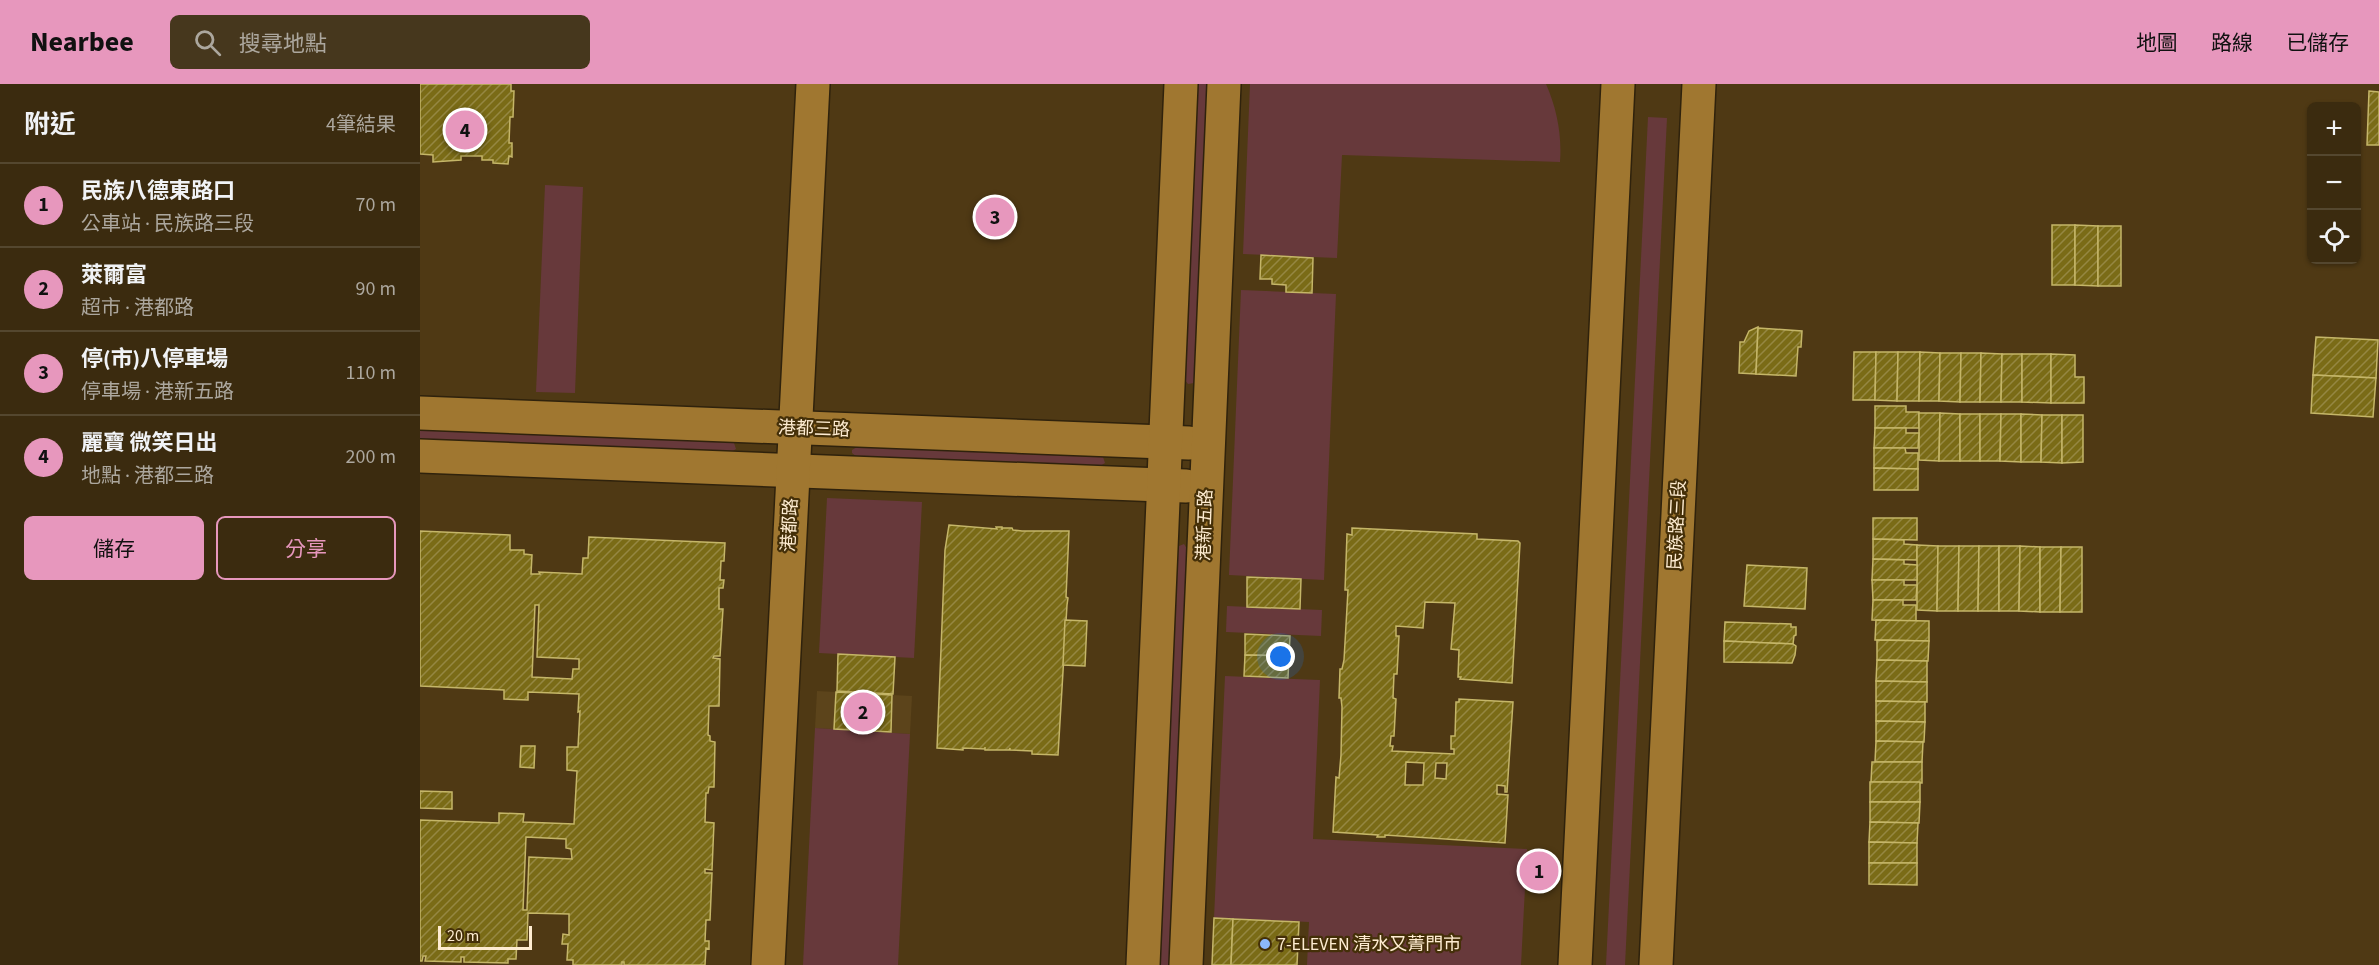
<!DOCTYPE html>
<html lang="zh-TW">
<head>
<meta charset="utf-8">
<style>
	:root { --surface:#3b2b0f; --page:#46371d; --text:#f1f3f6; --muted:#aca79e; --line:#54472f; --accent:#e797bd }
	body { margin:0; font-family:"Source Sans 3","Noto Sans TC",sans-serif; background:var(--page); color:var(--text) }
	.controls { position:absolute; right:18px; top:18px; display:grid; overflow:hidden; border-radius:9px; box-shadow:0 2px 4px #0004 }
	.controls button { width:54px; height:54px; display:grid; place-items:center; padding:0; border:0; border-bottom:2px solid var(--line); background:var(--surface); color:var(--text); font:30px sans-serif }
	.scale { position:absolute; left:18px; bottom:15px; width:94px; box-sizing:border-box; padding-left:6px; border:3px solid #feecd1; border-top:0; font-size:16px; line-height:21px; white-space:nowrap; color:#feecd1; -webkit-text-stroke:4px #442f08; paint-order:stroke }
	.you { position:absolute; left:861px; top:573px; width:21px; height:21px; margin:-15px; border:4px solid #fff; border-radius:50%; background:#1a73e8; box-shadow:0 0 0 9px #1a73e833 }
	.badge { display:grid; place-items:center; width:39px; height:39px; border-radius:50%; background:var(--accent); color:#111; font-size:20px; font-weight:700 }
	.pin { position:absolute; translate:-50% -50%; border:3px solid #fff; box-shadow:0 2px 6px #0006 }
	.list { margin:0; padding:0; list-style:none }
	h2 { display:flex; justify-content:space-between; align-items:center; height:78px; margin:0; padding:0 24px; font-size:26px }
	h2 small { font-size:20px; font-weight:400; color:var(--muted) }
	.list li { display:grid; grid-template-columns:39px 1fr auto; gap:18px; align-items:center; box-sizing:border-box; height:84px; padding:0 24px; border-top:2px solid var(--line) }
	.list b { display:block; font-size:22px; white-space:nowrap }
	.list p { margin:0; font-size:20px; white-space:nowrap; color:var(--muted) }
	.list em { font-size:20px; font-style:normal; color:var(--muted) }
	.actions { display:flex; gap:12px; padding:18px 24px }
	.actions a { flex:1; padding:14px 0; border:2px solid var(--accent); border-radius:9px; text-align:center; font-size:21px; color:var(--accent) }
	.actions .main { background:var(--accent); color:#111 }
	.icon { flex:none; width:33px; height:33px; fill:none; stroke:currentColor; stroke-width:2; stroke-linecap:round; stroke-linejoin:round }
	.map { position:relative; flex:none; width:1959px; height:881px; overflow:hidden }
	header { display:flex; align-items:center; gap:36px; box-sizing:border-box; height:84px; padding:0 30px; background:var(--accent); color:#111 }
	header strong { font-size:28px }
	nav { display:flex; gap:33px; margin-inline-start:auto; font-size:21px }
	.search { width:420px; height:54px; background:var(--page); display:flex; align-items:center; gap:15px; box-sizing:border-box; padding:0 21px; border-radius:9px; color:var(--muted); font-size:22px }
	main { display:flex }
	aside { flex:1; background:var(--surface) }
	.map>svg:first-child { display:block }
</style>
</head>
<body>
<header>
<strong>Nearbee</strong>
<div class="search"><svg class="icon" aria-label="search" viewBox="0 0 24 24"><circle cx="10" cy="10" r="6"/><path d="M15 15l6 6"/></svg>搜尋地點</div>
<nav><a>地圖</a><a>路線</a><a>已儲存</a></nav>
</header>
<main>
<aside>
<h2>附近<small>4筆結果</small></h2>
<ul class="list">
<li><span class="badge">1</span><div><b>民族八德東路口</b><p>公車站 · 民族路三段</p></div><em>70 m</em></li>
<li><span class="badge">2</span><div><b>萊爾富</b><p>超市 · 港都路</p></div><em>90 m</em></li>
<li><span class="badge">3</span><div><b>停(市)八停車場</b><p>停車場 · 港新五路</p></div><em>110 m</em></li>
<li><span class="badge">4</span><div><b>麗寶 微笑日出</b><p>地點 · 港都三路</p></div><em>200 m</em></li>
</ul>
<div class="actions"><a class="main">儲存</a><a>分享</a></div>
</aside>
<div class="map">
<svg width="1959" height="881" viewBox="0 0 1959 881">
	<defs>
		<pattern id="building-hatch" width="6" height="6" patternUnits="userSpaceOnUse" patternTransform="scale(1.5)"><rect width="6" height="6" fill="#7a6b16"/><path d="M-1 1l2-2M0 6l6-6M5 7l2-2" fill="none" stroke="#958742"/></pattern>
	</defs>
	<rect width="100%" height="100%" fill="#4f3914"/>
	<polygon fill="#5c441b" points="397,607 492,612 490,650 395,644"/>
	<g fill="#67393b">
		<polygon points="778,0 787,0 774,296 774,299 768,300 765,296"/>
		<path d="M830 0H1126C1137 25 1142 51 1140 78L922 71 917 174 823 170Z"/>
		<polygon points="1228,33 1247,34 1205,881 1186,881"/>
		<polygon points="125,101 163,103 155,309 116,308"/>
		<polygon points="821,206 916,210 904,496 809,491"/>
		<polygon points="0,346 312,358 314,359 316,365 311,368 0,356"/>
		<polygon points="437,363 681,373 683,373 685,379 680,382 437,373 432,369 432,366"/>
		<polygon points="407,414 502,418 494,574 399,569"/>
		<polygon points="764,460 767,465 749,881 740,881 758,465 759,462"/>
		<polygon points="807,522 902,526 901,552 806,548"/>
		<polygon points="805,592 900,596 893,755 1107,765 1101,881 887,881 889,838 794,834"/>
		<polygon points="395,644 490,650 478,881 383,881"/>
	</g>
	<g fill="url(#building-hatch)" stroke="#c5b668" stroke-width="1.5" fill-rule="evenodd">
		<polygon points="0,0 91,0 91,7 94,7 93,33 90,33 89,59 92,59 92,73 89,72 88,80 73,79 73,76 62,76 62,72 41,72 41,76 13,78 13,71 0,70"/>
		<polygon points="1949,7 1959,8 1959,61 1947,61"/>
		<rect x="1632" y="141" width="23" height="60"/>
		<polygon points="1655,141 1678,142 1678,202 1655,201"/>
		<rect x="1678" y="142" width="23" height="60"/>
		<polygon points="841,171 893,174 892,209 866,208 866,201 852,200 852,195 840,195"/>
		<polygon points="1338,243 1336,290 1319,289 1320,258 1324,258 1329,247"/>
		<polygon points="1338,244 1382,247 1381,263 1378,263 1376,292 1336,290"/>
		<polygon points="1896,253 1958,256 1956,294 1893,291"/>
		<polygon points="1434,268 1456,268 1455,316 1433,316"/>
		<polygon points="1456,268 1478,268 1477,317 1455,316"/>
		<polygon points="1478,268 1500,268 1499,317 1477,317"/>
		<polygon points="1500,268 1520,269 1519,317 1499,317"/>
		<polygon points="1520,269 1541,269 1540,318 1519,317"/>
		<polygon points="1541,269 1561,269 1560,318 1540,318"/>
		<polygon points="1561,269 1582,270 1581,318 1560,318"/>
		<polygon points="1582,270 1602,270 1602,318 1581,318"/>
		<polygon points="1602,270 1631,270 1631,319 1602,318"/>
		<polygon points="1631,270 1655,271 1655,293 1664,293 1664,319 1631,319"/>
		<polygon points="1893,291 1956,294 1953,333 1891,329"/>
		<polygon points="1455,322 1486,322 1486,328 1499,328 1499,344 1455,344"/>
		<polygon points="1499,329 1520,329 1519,377 1499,376"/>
		<polygon points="1520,329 1540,330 1540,377 1519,377"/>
		<rect x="1540" y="330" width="20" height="47"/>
		<polygon points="1560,330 1581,330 1580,377 1560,377"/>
		<polygon points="1581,330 1601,330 1601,378 1580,377"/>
		<polygon points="1601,330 1622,331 1621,378 1601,378"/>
		<polygon points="1622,331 1642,331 1642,379 1621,378"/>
		<polygon points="1642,331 1663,331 1663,378 1642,379"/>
		<polygon points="1455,344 1486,344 1486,349 1499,349 1498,364 1454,364"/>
		<polygon points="1454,364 1485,364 1486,369 1498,369 1498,385 1454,384"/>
		<polygon points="1454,384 1498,385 1498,406 1454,406"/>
		<polygon points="1453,434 1497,434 1497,456 1453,455"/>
		<polygon points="529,441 577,445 576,443 582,443 582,446 582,444 592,444 593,446 602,447 649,447 646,513 648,514 647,521 638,671 612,670 612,667 590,666 590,664 589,666 565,666 565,663 565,665 543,664 543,666 517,664 525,466"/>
		<path d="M932 444 1057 450V455L1098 457 1100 459 1092 599 1040 595 1041 593H1038L1039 566 1031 565 1035 519 1005 518 1003 544 976 542V552H979L977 590H974L973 614 976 615 974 652H971L970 662H973L972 667 1034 670V665H1031V652H1035L1036 618H1039V615L1093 618 1087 708H1085V702L1077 701V710L1088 711 1085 759 965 751V753H957L958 751 913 748 916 693 919 694 921 671 922 623 921 614H919L920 585H922L924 576 928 506H925L927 450 932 451ZM986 678 1004 679 1003 701H985ZM1016 679H1027L1026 695 1015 694Z"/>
		<path d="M0 447 90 451V466H104V470L112 471 111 490H120L119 488 162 490 163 474H168L169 453 305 459 304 477H301L300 496H304L303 504H299V525H303L300 572H294L293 574 300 575 299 622H289L288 651 290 652V657L295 658 294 703H289L288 709H286L285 738 294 739 292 786 285 785V789H292L290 836H286L285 857H289V865L286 864 285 881H204V878H202V881H153V876H147L148 860H142L143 850 149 851V830L108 829 107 856H97L96 875H88V879L44 878V873H41V878L5 877 6 872H3L2 877H0V736L79 739V729L104 730 103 738 154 740 157 687 147 686V663H158L160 627 158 628 159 610 108 608V616L84 615V606L0 602ZM115 521H119L117 573 159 575V585H153L152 595 112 593ZM106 753 146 755V764L151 765 152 775 109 773 107 826H103Z"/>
		<polygon points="1453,455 1484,456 1484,460 1497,461 1497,476 1453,475"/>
		<polygon points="1497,461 1518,462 1517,527 1497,526"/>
		<polygon points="1518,462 1539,462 1538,527 1517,527"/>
		<polygon points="1539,462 1559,462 1558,527 1538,527"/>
		<polygon points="1559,462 1579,462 1579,527 1558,527"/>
		<polygon points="1579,462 1600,462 1599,527 1579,527"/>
		<polygon points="1600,462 1620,463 1620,528 1599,527"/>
		<polygon points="1620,463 1641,463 1640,528 1620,528"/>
		<polygon points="1641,463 1662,463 1662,528 1640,528"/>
		<polygon points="1453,475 1484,476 1484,480 1497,481 1497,496 1452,496"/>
		<polygon points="1327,481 1387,484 1385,525 1324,522"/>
		<polygon points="827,493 881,495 880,525 827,523"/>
		<polygon points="1452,496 1484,496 1484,501 1497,501 1496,516 1453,516"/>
		<polygon points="1453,516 1483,516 1483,521 1496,521 1496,537 1452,536"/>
		<polygon points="645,536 667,537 665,582 643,581"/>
		<polygon points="1456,536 1509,537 1509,557 1455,556"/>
		<polygon points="1305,538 1371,540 1371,543 1376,543 1376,551 1374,552 1373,560 1304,557"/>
		<polygon points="825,550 870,552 869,572 825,571"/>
		<polygon points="1457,556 1509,557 1508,577 1457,576"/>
		<polygon points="1304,557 1373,560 1376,562 1375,571 1372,579 1370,579 1304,578"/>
		<polygon points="418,570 475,573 473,610 417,607"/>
		<polygon points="825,571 869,572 868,594 824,592"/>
		<polygon points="1457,576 1507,577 1507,598 1456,597"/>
		<polygon points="1456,597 1507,598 1507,618 1456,617"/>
		<polygon points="416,608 472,611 471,648 414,645"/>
		<polygon points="1456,617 1505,618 1505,638 1456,637"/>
		<polygon points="1456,637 1505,638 1504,658 1456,657"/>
		<polygon points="1456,657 1503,658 1502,678 1455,678"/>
		<polygon points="101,662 115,662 114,684 100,683"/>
		<polygon points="1452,678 1502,678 1502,699 1451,698"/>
		<rect x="1450" y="698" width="50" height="20"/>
		<polygon points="0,707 32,708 32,725 0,724"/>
		<polygon points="1450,718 1500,718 1499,739 1450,738"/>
		<polygon points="1450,738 1498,739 1497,759 1449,758"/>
		<polygon points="1449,758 1497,759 1497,779 1449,779"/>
		<polygon points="1449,779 1497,779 1497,801 1449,800"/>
		<polygon points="794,834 813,835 811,881 792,881"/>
		<polygon points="813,835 879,838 877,881 811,881"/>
	</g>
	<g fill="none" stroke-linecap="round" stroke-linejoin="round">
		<defs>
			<g id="minor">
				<polyline points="0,329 769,359"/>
				<polyline points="0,372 766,402"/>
				<polyline points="348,881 393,0"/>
				<polyline points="723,881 761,0"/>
				<polyline points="766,881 804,0"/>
			</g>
			<g id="tertiary">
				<polyline points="1155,881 1198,0"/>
				<polyline points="1236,881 1279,0"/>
			</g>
		</defs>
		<use href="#minor" stroke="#2f220c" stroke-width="36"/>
		<use href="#tertiary" stroke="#2f220c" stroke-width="36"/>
		<use href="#minor" stroke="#a07730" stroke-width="33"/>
		<use href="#tertiary" stroke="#a07730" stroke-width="33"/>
	</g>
	<circle fill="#8cb9fc" stroke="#442f08" stroke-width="2" cx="845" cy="860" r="6"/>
	<g text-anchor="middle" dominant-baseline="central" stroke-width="4.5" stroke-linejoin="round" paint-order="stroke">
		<g font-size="18" fill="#feecd1" stroke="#442f08">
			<text transform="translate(394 345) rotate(2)">港都三路</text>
			<text transform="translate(370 441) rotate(-87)">港都路</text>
			<text transform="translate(785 441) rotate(-88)">港新五路</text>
			<text transform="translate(1257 441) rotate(-87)">民族路三段</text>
		</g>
		<g font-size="18" fill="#feecd1" stroke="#442f08" text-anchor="start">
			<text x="857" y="860">7-ELEVEN 清水又菁門市</text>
		</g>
	</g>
</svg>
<div class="controls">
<button>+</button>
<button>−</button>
<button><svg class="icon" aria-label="locate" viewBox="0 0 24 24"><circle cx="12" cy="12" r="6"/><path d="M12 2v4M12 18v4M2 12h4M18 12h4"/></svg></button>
</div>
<div class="scale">20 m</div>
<div class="you"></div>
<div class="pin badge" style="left:1119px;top:787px">1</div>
<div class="pin badge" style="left:443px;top:628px">2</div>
<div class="pin badge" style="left:575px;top:133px">3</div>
<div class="pin badge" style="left:45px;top:46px">4</div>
</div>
</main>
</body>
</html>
